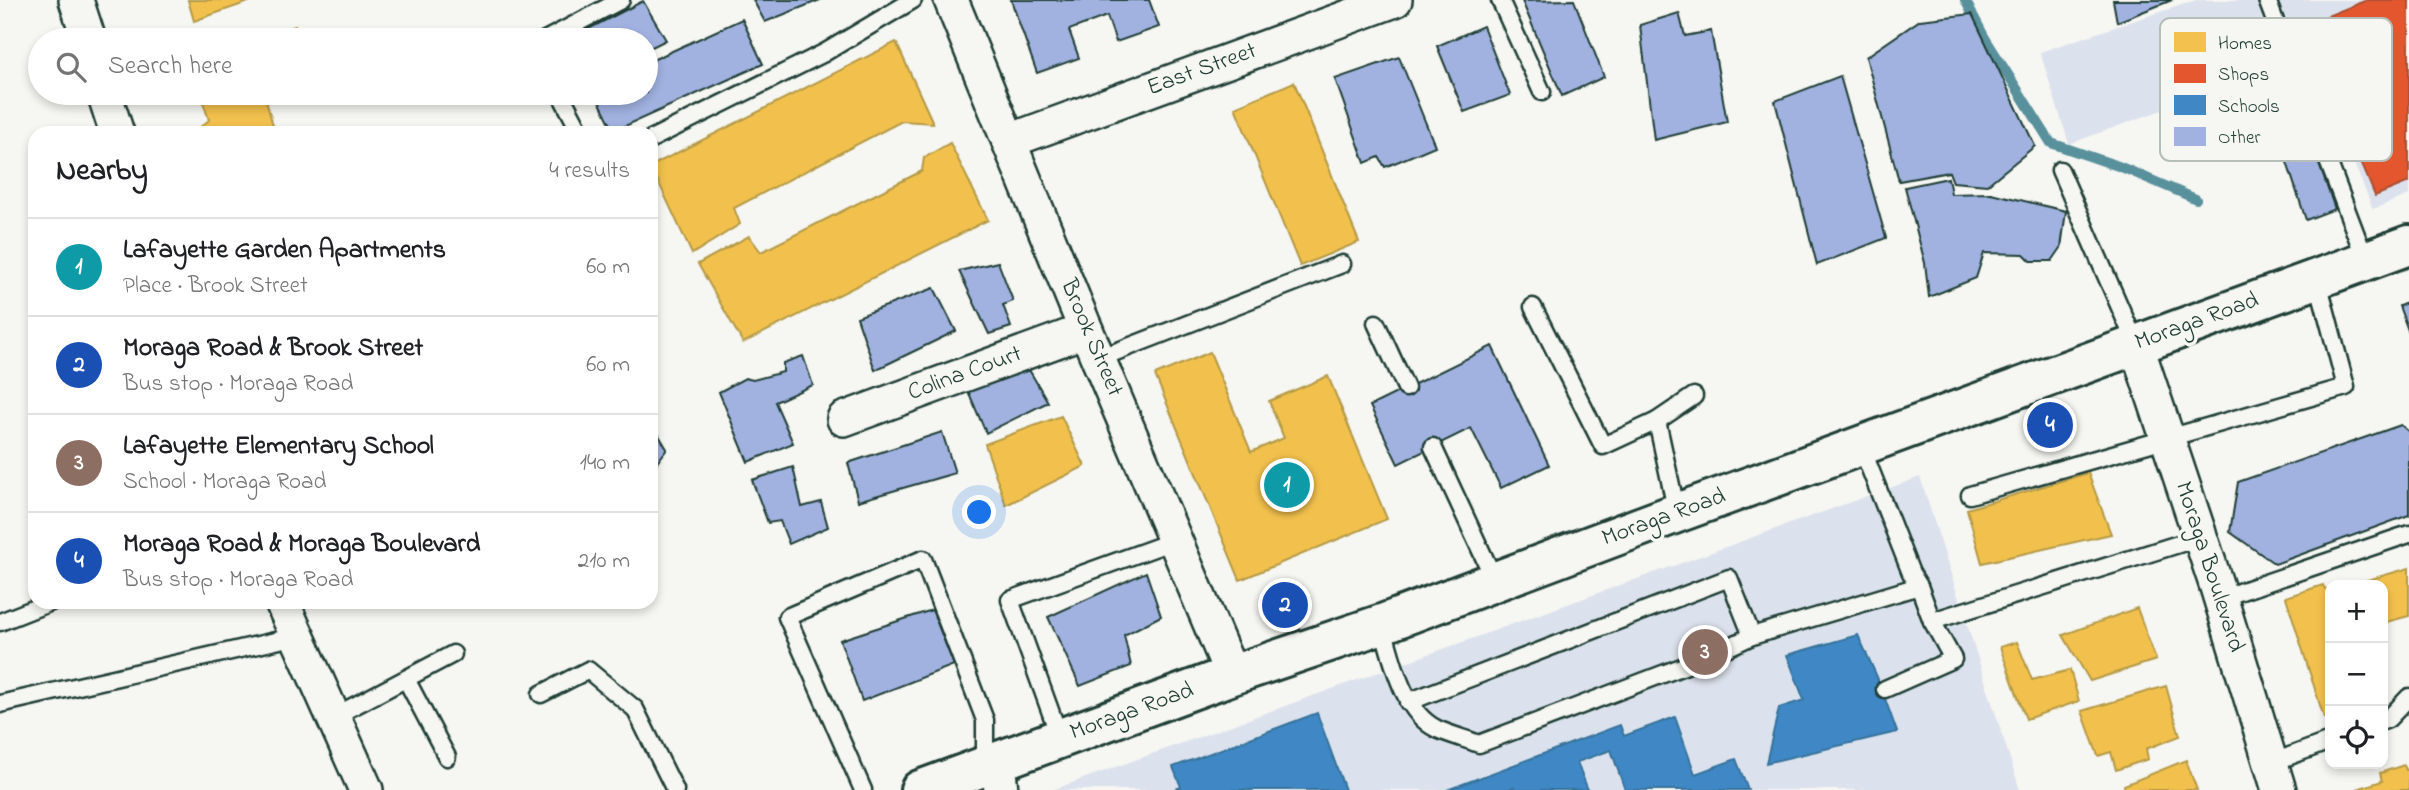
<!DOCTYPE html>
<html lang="en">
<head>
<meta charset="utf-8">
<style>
	:root { --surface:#fff; --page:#f2f2f2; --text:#202124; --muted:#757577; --line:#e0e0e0; --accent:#b45309 }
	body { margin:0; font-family:"Indie Flower",sans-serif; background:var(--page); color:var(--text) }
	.controls { position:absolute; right:21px; bottom:21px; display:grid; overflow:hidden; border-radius:14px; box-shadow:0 4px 10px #0003 }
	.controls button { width:63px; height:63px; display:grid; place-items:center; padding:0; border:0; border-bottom:2px solid var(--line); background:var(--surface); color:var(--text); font:35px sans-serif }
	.you { position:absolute; left:980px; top:513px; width:24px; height:24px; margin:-18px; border:5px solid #fff; border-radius:50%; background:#1a73e8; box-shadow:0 0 0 10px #1a73e833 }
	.badge { display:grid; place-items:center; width:46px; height:46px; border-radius:50%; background:var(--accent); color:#fff; font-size:23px; font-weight:700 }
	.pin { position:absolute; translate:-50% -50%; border:4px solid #fff; box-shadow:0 2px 7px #0006 }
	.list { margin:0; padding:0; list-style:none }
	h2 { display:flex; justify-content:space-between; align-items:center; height:91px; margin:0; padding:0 28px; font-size:30px }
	h2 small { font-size:23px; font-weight:400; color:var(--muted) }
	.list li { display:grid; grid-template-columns:46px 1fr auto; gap:21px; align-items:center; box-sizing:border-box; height:98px; padding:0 28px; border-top:2px solid var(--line) }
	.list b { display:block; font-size:26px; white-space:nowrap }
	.list p { margin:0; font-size:23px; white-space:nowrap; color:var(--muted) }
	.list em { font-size:23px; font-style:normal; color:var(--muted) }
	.icon { flex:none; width:38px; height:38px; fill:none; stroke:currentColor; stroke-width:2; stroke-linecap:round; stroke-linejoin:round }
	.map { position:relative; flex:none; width:2409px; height:790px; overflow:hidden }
	.search { position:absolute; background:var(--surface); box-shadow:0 4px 10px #0003; left:28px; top:28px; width:630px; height:77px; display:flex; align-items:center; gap:18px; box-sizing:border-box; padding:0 24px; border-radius:38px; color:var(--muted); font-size:26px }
	.panel { position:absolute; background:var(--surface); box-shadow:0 4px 10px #0003; left:28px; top:126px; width:630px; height:483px; border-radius:21px }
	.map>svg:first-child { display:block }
</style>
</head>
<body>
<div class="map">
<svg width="2409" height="790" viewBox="0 0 2409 790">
	<rect width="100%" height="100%" fill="#f6f6f2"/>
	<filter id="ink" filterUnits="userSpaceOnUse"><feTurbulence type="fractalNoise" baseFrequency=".0143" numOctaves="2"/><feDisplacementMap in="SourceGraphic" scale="14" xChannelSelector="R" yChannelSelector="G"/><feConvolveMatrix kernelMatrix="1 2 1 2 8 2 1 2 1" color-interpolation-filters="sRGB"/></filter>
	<g filter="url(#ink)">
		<g fill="#dce2ed">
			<polygon points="2196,0 2409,0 2409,195 2373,209 2309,56 2069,144 2040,52"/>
			<polygon points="1920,477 2020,790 1052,790"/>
		</g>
		<g fill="#f2c14e" stroke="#b39946" stroke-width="2">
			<polygon points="188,0 254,0 194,21"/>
			<polygon points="295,26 300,40 255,40"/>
			<polygon points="896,42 933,123 902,121 734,208 740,224 692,254 651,166"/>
			<polygon points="1294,82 1359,242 1300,266 1235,107"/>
			<polygon points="200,93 264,93 275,133 193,133 209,120"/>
			<polygon points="950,143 988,220 743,343 698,264 749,236 761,252 922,171 924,158"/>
			<polygon points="1210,352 1251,452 1284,438 1269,401 1328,376 1387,519 1240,580 1155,375"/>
			<polygon points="1061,416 1085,466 1006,505 985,444"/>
			<polygon points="2088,473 2111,534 1982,563 1967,509"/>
			<polygon points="2409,568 2409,616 2383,623 2383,585 2354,584"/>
			<polygon points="2323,585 2325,590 2330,588 2330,716 2324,718 2286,597"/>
			<polygon points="2137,608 2156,660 2090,681 2063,635"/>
			<polygon points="2017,642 2032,680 2070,670 2079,701 2026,719 2000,647"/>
			<polygon points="2166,686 2180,736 2146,749 2148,759 2116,770 2111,752 2098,756 2082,711"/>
			<polygon points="2186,760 2197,790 2125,790 2124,785"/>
			<polygon points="2404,765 2406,770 2409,769 2409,790 2354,790 2382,781 2380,773"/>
		</g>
		<polygon fill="#e4572e" stroke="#a94f30" stroke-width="2" points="2367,0 2409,0 2409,182 2375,196 2305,25"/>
		<g fill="#3f88c5" stroke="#35729a" stroke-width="2">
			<polygon points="1858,635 1877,677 1897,732 1766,763 1779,708 1804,700 1787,655"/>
			<polygon points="1317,713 1345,790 1173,790 1181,787 1173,767"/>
			<polygon points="1675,717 1695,774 1736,759 1748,790 1625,790 1611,750 1577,762 1588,790 1515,790 1514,787 1505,790 1447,790 1620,725 1624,736"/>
		</g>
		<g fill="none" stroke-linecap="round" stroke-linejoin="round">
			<polyline stroke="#59909c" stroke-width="10" points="1965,0 1985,38 2051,143 2121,167 2196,199"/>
		</g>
		<g fill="#a1b2e1" stroke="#1f3d34" stroke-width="2">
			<polygon points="753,0 820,0 765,22"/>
			<polygon points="1011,0 1149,0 1159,27 1116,42 1107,16 1069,30 1079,58 1037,73"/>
			<polygon points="1574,0 1604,77 1562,96 1522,1"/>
			<polygon points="2113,0 2172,0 2117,22"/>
			<polygon points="643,1 666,40 646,50 646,40 567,40"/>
			<polygon points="1679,13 1685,36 1711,31 1727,122 1654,140 1640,25"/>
			<polygon points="1972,14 2035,146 1987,185 1953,182 1949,172 1899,181 1866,57 1920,20"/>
			<polygon points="742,19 763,64 614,131 595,93 646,93 646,63"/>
			<polygon points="1483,26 1510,95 1464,112 1437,46"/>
			<polygon points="1399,57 1435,146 1385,167 1379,157 1365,163 1335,79"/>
			<polygon points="2286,71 2335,209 2306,220 2277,132 2248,139 2243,125 2188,145 2175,113"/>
			<polygon points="1840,76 1886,238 1817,265 1775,101"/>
			<polygon points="1948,178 1951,194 1991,193 2066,211 2061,248 2052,261 2031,261 2024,254 1984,253 1976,278 1929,297 1925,263 1905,187"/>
			<polygon points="998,262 1013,301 1003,305 1011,327 989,334 959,271"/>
			<polygon points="934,288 956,331 875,370 857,317"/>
			<polygon points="2409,302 2409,333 2399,306"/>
			<polygon points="1492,346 1549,465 1501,488 1471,428 1398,464 1370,406"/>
			<polygon points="803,356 813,385 775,402 793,443 748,462 719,392 745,378 753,380 783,372 783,363"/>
			<polygon points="1028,368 1048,402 986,433 968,391"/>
			<polygon points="651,422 667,449 651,471"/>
			<polygon points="2401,425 2409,432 2409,515 2275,564 2230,532 2238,482"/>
			<polygon points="942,432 955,473 858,501 848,463"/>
			<polygon points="793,467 802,507 821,502 828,527 789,544 780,521 768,523 752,480"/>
			<polygon points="1146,572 1161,616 1124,635 1131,666 1080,686 1048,617"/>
			<polygon points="932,610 954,665 862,701 840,640"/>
		</g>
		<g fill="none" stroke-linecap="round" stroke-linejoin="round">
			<defs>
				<g id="service">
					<polyline points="1500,0 1542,92"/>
					<polyline points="2267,0 2366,261"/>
					<polyline points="545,40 621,0"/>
					<polyline points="560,93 581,133"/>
					<polyline points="651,139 824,53 913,0"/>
					<polyline points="2060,170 2136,344"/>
					<polyline points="1533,307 1603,446 1657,421 1677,513"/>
					<polyline points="1376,323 1406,388"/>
					<polyline points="1100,358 1342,264"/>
					<polyline points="1657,421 1694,396"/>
					<polyline points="1861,446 1911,573 1919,586 1932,621 1953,659 1885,689"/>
					<polyline points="1433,447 1495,581"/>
					<polyline points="1970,495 2346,387 2317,278"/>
					<polyline points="2221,598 2409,534"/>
					<polyline points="1932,621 2201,537"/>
					<polyline points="0,622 51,602"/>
					<path d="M1382 624C1392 658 1402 712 1437 729 1451 735 1466 739 1479 744L1705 658 1752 636 1919 586"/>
					<polyline points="406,679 447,757"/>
					<polyline points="541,694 588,670 635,709 675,790"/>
					<polyline points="1408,702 1729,578 1752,636"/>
					<polyline points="0,704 297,636"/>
					<polyline points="333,717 453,654"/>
					<polyline points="2383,721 2388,719 2409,697"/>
					<polyline points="1060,738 1010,600 1176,540"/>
					<polyline points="2271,763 2330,741"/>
					<polyline points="863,790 787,617 923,559 985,720 985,764"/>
				</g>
				<g id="minor">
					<polyline points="76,0 89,40"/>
					<polyline points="951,0 1086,330 1232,675"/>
					<polyline points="104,93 117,133"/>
					<polyline points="1009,141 1395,0"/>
					<polyline points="2136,344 2217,587 2279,790"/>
					<polyline points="844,419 1086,330"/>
					<polyline points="282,602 366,790"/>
					<polyline points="998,762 1001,790"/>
				</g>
				<polyline id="secondary" points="920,790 1232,675 1382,624 1677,513 2409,245"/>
			</defs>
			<use href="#service" stroke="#1f3d34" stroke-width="21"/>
			<use href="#minor" stroke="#1f3d34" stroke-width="38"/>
			<use href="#secondary" stroke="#1f3d34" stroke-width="44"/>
			<use href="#service" stroke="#f6f6f2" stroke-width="16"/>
			<use href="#minor" stroke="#f6f6f2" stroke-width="33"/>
			<use href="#secondary" stroke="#f6f6f2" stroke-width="38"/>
		</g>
	</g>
	<g text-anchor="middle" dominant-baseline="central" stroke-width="7" stroke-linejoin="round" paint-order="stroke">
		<g font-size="24" fill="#1f3d34" stroke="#f6f6f2">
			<text transform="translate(1202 70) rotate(-20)">East Street</text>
			<text transform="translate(2197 322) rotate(-20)">Moraga Road</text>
			<text transform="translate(1091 338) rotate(67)">Brook Street</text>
			<text transform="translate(965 374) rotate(-20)">Colina Court</text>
			<text transform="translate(1664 518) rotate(-20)">Moraga Road</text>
			<text transform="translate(2209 567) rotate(72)">Moraga Boulevard</text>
			<text transform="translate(1132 712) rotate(-20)">Moraga Road</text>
		</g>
	</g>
	<rect x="2160" y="18" width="232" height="143" rx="10" fill="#f6f6f2" stroke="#b6beb9" stroke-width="2"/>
	<rect x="2174" y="32" width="32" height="20" fill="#f2c14e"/>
	<rect x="2174" y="64" width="32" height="19" fill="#e4572e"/>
	<rect x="2174" y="95" width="32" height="20" fill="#3f88c5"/>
	<rect x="2174" y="127" width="32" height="19" fill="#a1b2e1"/>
	<g font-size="19" fill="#1f3d34">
		<text x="2218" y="49">Homes</text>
		<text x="2218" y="80">Shops</text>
		<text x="2218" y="112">Schools</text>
		<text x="2218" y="143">Other</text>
	</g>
</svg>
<div class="controls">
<button>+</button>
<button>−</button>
<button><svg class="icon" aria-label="locate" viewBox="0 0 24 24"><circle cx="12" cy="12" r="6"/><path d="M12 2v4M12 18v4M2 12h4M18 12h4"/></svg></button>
</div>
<div class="you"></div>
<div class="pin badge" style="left:1287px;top:485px;background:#0f9aa8">1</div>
<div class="pin badge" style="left:1285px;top:605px;background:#1a4fb4">2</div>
<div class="pin badge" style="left:1705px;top:652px;background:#8d6e63">3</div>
<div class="pin badge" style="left:2050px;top:425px;background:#1a4fb4">4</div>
<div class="search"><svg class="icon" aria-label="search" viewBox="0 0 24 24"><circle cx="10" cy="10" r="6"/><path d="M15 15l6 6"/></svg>Search here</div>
<section class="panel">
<h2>Nearby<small>4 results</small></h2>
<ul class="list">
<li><span class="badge" style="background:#0f9aa8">1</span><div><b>Lafayette Garden Apartments</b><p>Place · Brook Street</p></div><em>60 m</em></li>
<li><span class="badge" style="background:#1a4fb4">2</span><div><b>Moraga Road &amp; Brook Street</b><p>Bus stop · Moraga Road</p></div><em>60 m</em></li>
<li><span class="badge" style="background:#8d6e63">3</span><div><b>Lafayette Elementary School</b><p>School · Moraga Road</p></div><em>140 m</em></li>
<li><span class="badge" style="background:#1a4fb4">4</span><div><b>Moraga Road &amp; Moraga Boulevard</b><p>Bus stop · Moraga Road</p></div><em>210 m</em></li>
</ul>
</section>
</div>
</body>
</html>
